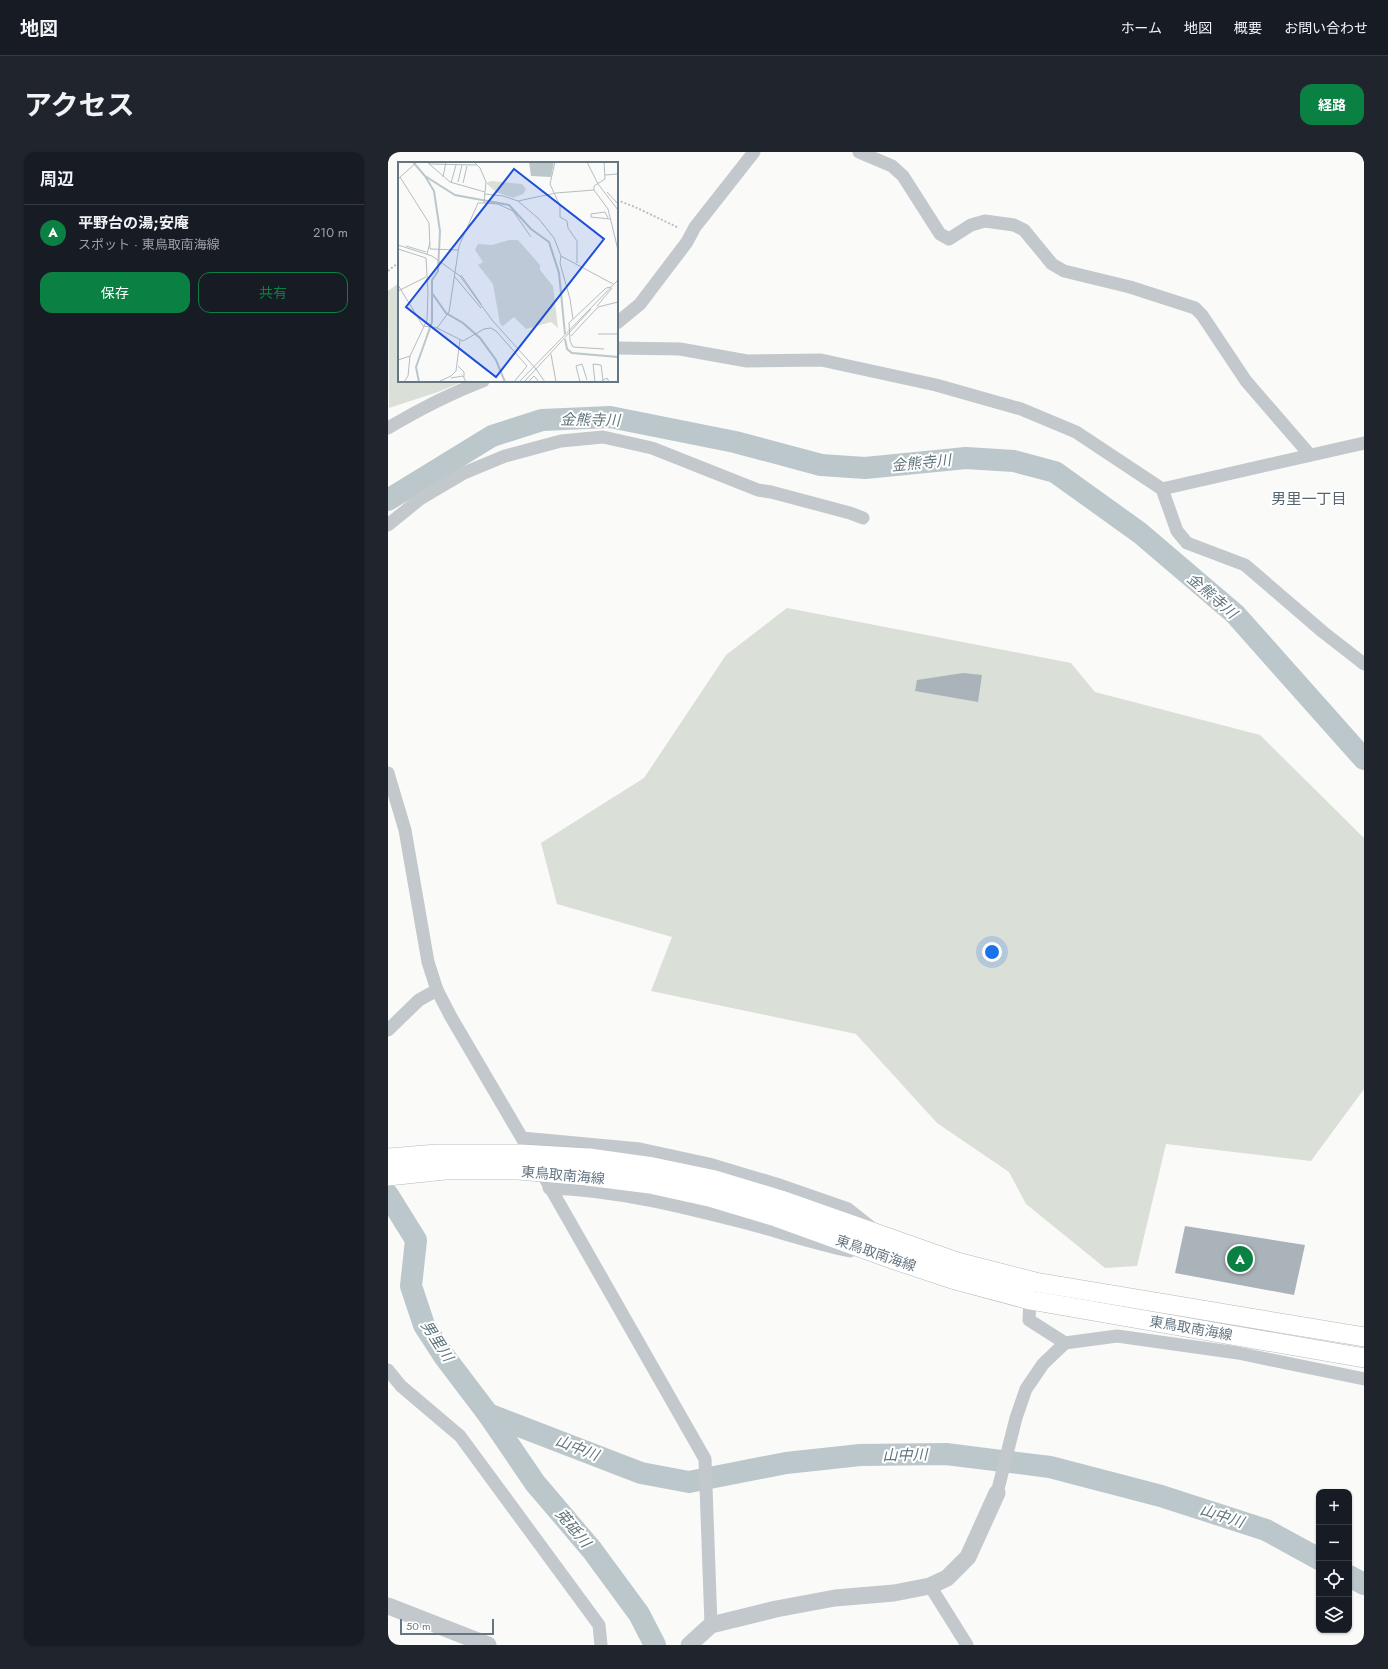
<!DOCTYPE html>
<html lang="ja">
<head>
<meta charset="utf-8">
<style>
	:root { --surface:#171b24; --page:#20242c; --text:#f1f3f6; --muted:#9ea1a6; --line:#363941; --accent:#0b8043 }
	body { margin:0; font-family:Jost,"Noto Sans JP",sans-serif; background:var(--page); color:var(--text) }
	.controls { position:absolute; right:12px; bottom:12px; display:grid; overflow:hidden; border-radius:8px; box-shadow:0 1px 3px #0004 }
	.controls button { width:36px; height:36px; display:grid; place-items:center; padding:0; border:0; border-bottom:1px solid var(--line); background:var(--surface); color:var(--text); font:20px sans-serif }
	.scale { position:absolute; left:12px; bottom:10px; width:94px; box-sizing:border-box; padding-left:4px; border:2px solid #657683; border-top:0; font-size:11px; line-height:14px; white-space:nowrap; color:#657683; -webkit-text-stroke:3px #fff; paint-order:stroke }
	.you { position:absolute; left:604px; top:800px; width:14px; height:14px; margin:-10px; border:3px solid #fff; border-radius:50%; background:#1a73e8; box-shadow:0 0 0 6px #1a73e833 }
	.badge { display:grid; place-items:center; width:26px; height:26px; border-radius:50%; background:var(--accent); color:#fff; font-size:13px; font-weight:700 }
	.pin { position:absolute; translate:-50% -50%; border:2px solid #fff; box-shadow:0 1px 4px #0006 }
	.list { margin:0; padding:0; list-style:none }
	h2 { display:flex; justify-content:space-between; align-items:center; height:52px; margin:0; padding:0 16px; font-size:17px }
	h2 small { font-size:13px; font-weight:400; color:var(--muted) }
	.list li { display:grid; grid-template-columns:26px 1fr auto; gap:12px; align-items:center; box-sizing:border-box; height:56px; padding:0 16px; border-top:1px solid var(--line) }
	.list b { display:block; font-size:15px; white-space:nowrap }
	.list p { margin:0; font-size:13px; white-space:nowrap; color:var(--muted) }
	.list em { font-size:13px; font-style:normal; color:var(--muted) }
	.actions { display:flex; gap:8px; padding:12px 16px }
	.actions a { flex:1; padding:9px 0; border:1px solid var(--accent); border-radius:12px; text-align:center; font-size:14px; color:var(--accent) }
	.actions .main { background:var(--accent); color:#fff }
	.icon { flex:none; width:22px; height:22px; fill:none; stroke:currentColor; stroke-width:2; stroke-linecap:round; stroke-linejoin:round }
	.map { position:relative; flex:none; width:976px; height:1493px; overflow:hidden; border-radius:12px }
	header { display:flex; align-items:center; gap:24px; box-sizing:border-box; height:56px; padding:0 20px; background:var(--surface); border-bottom:1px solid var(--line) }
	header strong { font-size:19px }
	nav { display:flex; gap:22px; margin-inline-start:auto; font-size:14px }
	.intro { display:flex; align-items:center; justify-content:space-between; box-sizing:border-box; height:96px; padding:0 24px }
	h1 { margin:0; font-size:28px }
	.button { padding:10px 18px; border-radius:12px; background:var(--accent); color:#fff; font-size:14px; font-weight:700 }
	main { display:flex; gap:24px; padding:0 24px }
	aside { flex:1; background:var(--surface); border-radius:12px; box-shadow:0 1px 3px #0004 }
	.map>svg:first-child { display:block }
</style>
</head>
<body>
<header>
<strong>地図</strong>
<nav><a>ホーム</a><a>地図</a><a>概要</a><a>お問い合わせ</a></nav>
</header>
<div class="intro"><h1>アクセス</h1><a class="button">経路</a></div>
<main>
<aside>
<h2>周辺<small></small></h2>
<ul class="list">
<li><span class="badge">A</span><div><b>平野台の湯;安庵</b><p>スポット · 東鳥取南海線</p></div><em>210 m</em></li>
</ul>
<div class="actions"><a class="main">保存</a><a>共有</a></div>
</aside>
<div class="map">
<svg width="976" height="1493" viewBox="0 0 976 1493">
	<rect width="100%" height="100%" fill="#fafaf8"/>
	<g fill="#dadfd7">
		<polygon points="11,131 11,229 76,229 50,240 1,256 0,139"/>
		<polygon points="399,456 683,511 707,540 872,583 976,686 976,937 923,1009 778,992 749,1114 717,1116 638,1052 621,1020 549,971 468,882 263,839 284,785 169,752 153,691 256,626 338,503"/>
	</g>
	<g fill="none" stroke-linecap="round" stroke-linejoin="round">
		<g stroke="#bbc7cb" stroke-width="22">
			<polyline points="0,348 104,284 154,268 222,265 347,290 433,313 477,316 578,306 626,309 667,320 752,381 847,462 976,607"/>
			<polyline points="0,1043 28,1088 23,1134 36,1173 56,1204 100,1262 147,1331 204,1398 251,1462 267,1493"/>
			<polyline points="100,1262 253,1321 301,1330 398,1311 472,1303 558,1302 662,1315 773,1344 878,1378 931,1407"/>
			<polyline points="961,1424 976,1432"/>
		</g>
	</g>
	<g fill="#aab3b9">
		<polygon points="575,521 594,523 590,550 527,539 529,528"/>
		<polygon points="797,1074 917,1093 906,1143 787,1121"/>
	</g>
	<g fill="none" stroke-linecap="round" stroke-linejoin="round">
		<defs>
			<g id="secondary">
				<polyline points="201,1006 265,1015 327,1028 393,1048 569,1110 647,1130 976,1185"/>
				<polyline points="199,1024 262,1032 321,1045 388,1065 507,1108 564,1127 642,1148 976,1206"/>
			</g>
		</defs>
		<use href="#secondary" stroke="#b3babf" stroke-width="20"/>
		<g stroke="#bbbfc2" stroke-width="2" stroke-dasharray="2 2" stroke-linecap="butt">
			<polyline points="229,48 247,55 291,76"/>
			<polyline points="0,119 11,110"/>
		</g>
		<g stroke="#c3c8cc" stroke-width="13">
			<polyline points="471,0 504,14 515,24 552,82 561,87 583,73 597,69 626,73 636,78 664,112 676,119 742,135 807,156 814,163 858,229 922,303"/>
			<polyline points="229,171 252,152 299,90 307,75 366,0"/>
			<polyline points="229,196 292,197 359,209 433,208 548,233 633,257 688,280 774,337 789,379 799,391 857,413 935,480 976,512"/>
			<path d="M0 276C32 257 61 242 95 229"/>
			<polyline points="774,337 976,291"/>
			<polyline points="0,373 32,347 76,321 117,304 173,289 215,285 264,296 370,338 383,340 462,361 475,366"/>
			<polyline points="0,621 17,678 40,810 49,838 63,865 134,986 317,1307 323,1473"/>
			<polyline points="0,878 31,848 49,838"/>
			<polyline points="134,986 252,997 321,1012 388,1032 460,1057 484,1076"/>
			<path d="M161 1036C229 1038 296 1055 362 1072 395 1081 428 1092 462 1099"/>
			<polyline points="642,1148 641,1168 677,1191 729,1184 850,1201 976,1227"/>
			<polyline points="0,1218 13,1234 72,1284 211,1473 213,1493"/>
			<polyline points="609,1341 628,1266 638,1237 655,1212 677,1191"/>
			<polyline points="542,1434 579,1493"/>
		</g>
		<g stroke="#c3c8cc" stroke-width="17">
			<polyline points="0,1454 100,1493"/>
			<polyline points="301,1493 323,1473 388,1457 447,1446 506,1441 542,1434 559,1426 580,1405 609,1341"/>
		</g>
		<use href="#secondary" stroke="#fff" stroke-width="19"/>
		<defs>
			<g id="secondary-bridge">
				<polyline points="0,1006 49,1002 133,1002 201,1006"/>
				<polyline points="0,1024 57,1018 130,1018 199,1024"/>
			</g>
		</defs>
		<use href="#secondary-bridge" stroke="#b3babf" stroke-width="20" stroke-linecap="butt"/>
		<use href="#secondary-bridge" stroke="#fff" stroke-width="19"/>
	</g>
	<g text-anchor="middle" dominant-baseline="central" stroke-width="4" stroke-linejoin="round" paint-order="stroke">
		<g font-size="14" fill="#657683" stroke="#fff">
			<text transform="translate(175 1023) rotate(5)">東鳥取南海線</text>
			<text transform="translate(488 1101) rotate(19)">東鳥取南海線</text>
			<text transform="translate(803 1176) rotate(10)">東鳥取南海線</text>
		</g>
		<g font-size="15" font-style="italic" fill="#60757c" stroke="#fff">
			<text transform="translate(202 268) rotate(1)">金熊寺川</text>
			<text transform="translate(533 311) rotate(-6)">金熊寺川</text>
			<text transform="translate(824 444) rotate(41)">金熊寺川</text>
			<text transform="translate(49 1189) rotate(57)">男里川</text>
			<text transform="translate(189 1296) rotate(21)">山中川</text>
			<text transform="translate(517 1303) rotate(-1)">山中川</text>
			<text transform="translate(834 1364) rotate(18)">山中川</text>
			<text transform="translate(185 1376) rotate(50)">莵砥川</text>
		</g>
		<g font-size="15" fill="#57646e" stroke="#fff">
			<text x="921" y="347">男里一丁目</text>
		</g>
	</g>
	<g transform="translate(10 10)">
		<rect width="220" height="220" fill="#fafaf8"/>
		<path d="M93 19 124 22 128 27 125 32 115 36 98 30 88 21ZM111 78H120L142 103V108L155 124 160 166 153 160 128 167 116 155 105 164 102 162 95 122 80 103 85 100 77 88 80 82 94 83Z" fill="#dadfd7"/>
		<path d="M131 0H156L153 15 133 14Z" fill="#bbc7cb"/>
		<path fill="none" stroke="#bbc7cb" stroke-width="2" d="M15 0 27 14 36 29 42 69 40 109 34 118V160L18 205 21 220M27 14 57 33 111 43 133 67 151 80 161 111 167 172M34 131 48 151 65 161 82 176 98 198 107 220M167 177 169 187 174 191 220 195"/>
		<path fill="none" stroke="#b5bdc2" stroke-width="1" d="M29 0 52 20 87 30M157 0 152 22 162 44V55L169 59 170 66 179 79V101M189 0 200 22 220 48M31 2 78 3M207 13 220 12M2 15 31 61 32 87 60 88M45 15 48 0M0 17 19 0M60 20 64 3M53 21 58 3M65 21 69 4M196 28 210 47 220 88M196 28V24L207 17 206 0M209 30 220 42M86 32 105 34 120 39 141 57 156 76 163 94 162 101 172 137 175 157M120 39 158 31 196 28M86 41 100 42 115 49 133 75M210 56 207 50 193 52V55L212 57M0 83 34 94 62 114 94 158 138 207 147 220M8 84 28 90M0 87 28 96 30 131 29 158 12 194 10 214 6 220M29 92 32 80M163 94 215 122M63 113 83 142M56 114 83 146M0 123 25 164 39 166 65 179 86 167 93 166 98 169 129 204 116 220M0 129 28 115M199 144 214 126M39 166 51 150 61 84 80 41H86L88 20 82 6 76 0M200 172H220M173 174 200 145 220 140M206 187 175 185 172 179 171 161 208 126 213 125M153 192 158 220M0 198 12 194M60 204 66 210V215M53 216 65 214 68 220M40 220 53 214 58 209 62 178M121 220 220 118M126 220 193 147M130 220 136 214 141 220M182 220 178 204 184 202 189 218M197 220 195 202 203 203 205 218M202 220 209 216 211 220"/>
		<path fill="#1d4ed8" fill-opacity="0.15" stroke="#1d4ed8" stroke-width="2" d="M116 7 206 77 98 215 8 145Z"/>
		<rect width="220" height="220" fill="none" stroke="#657683" stroke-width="2"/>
	</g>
</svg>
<div class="controls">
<button>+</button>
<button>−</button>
<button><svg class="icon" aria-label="locate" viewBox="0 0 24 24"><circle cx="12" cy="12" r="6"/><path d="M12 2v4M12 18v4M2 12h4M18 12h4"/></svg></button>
<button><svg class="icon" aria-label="layers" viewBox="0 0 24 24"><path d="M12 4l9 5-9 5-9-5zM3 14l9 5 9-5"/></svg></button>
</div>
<div class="scale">50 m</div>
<div class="you"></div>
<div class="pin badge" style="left:852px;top:1107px">A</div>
</div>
</main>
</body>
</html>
